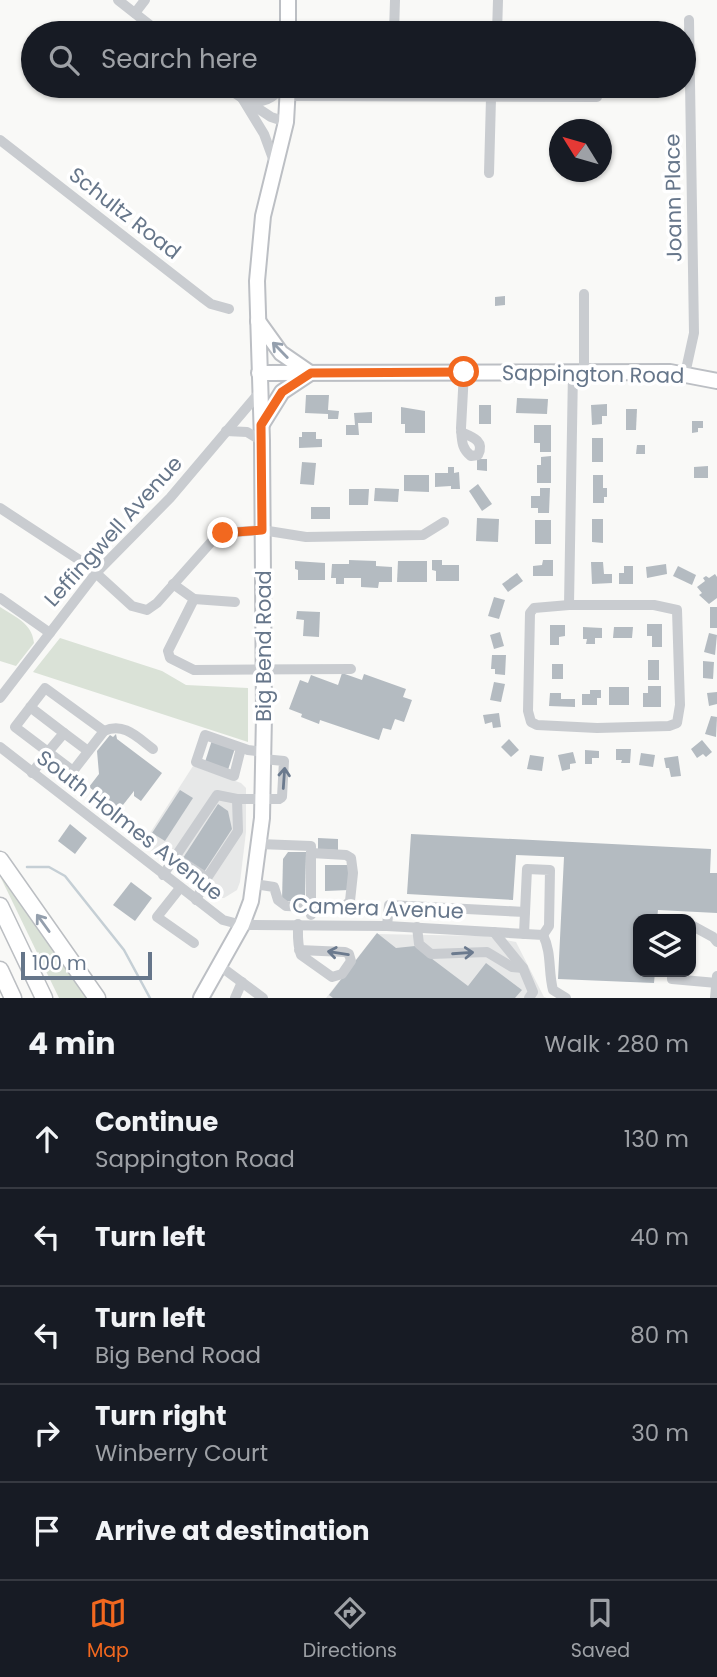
<!DOCTYPE html>
<html lang="en">
<head>
<meta charset="utf-8">
<style>
	:root { --surface:#171b24; --page:#242831; --text:#f1f3f6; --muted:#9ea1a6; --line:#363941; --accent:#f2681f }
	body { margin:0; font-family:Poppins,sans-serif; background:var(--page); color:var(--text) }
	.controls { position:absolute; right:21px; bottom:21px; display:grid; overflow:hidden; border-radius:14px; box-shadow:0 2px 5px #0004 }
	.controls button { width:63px; height:63px; display:grid; place-items:center; padding:0; border:0; border-bottom:2px solid var(--line); background:var(--surface); color:var(--text); font:35px sans-serif }
	.compass { position:absolute; left:549px; top:119px; width:63px; height:63px; border-radius:50%; background:var(--surface); box-shadow:0 2px 5px #0004; rotate:307deg }
	.scale { position:absolute; left:21px; bottom:18px; width:131px; box-sizing:border-box; padding-left:7px; border:4px solid #66768a; border-top:0; font-size:19px; line-height:24px; white-space:nowrap; color:#66768a; -webkit-text-stroke:5px #fff; paint-order:stroke }
	.stop { position:absolute; width:21px; height:21px; margin:-16px; border:5px solid #f2681f; border-radius:50%; background:#fff }
	.stop.end { background:#f2681f; border-color:#fff; box-shadow:0 2px 7px #0008 }
	.list { margin:0; padding:0; list-style:none }
	h2 { display:flex; justify-content:space-between; align-items:center; height:91px; margin:0; padding:0 28px; font-size:30px }
	h2 small { font-size:23px; font-weight:400; color:var(--muted) }
	.list li { display:grid; grid-template-columns:46px 1fr auto; gap:21px; align-items:center; box-sizing:border-box; height:98px; padding:0 28px; border-top:2px solid var(--line) }
	.list b { display:block; font-size:26px; white-space:nowrap }
	.list p { margin:0; font-size:23px; white-space:nowrap; color:var(--muted) }
	.list em { font-size:23px; font-style:normal; color:var(--muted) }
	.icon { flex:none; width:38px; height:38px; fill:none; stroke:currentColor; stroke-width:2; stroke-linecap:round; stroke-linejoin:round }
	.map { position:relative; flex:none; width:717px; height:998px; overflow:hidden }
	.search { position:absolute; background:var(--surface); box-shadow:0 2px 5px #0004; left:21px; right:21px; top:21px; height:77px; display:flex; align-items:center; gap:18px; box-sizing:border-box; padding:0 24px; border-radius:38px; color:var(--muted); font-size:26px }
	.sheet { height:581px; background:var(--surface) }
	nav { display:flex; justify-content:space-around; align-items:center; box-sizing:border-box; height:98px; border-top:2px solid var(--line); background:var(--surface); font-size:19px; color:var(--muted) }
	nav a { display:grid; justify-items:center; gap:4px }
	nav .on { color:var(--accent) }
	.map>svg:first-child { display:block }
</style>
</head>
<body>
<div class="map">
<svg width="717" height="998" viewBox="0 0 717 998">
	<rect width="100%" height="100%" fill="#f9f9f7"/>
	<g fill="#e7e8e8">
		<polygon points="193,766 241,783 246,788 246,832 240,882 237,890 224,898 213,898 143,844"/>
		<polygon points="376,934 485,936 516,942 544,997 547,998 326,998"/>
	</g>
	<g fill="#dae2d7">
		<path d="M0 607C15 617 32 623 34 643L16 666 0 661Z"/>
		<polygon points="60,638 162,671 186,685 248,688 248,742 33,672"/>
		<polygon points="0,867 91,998 59,998 0,876"/>
	</g>
	<g fill="none" stroke-linecap="round" stroke-linejoin="round">
		<polyline stroke="#c5cfd5" stroke-width="2.5" points="27,867 49,867 65,876 124,950 150,998"/>
	</g>
	<g fill="#b4bbc1">
		<polygon points="505,296 505,305 495,306 495,297"/>
		<polygon points="306,395 329,395 328,410 339,411 338,419 328,419 328,414 305,413"/>
		<polygon points="517,398 548,399 547,414 516,413"/>
		<polygon points="607,404 607,416 602,416 602,424 592,425 591,405"/>
		<rect x="479" y="405" width="12" height="19"/>
		<polygon points="401,407 425,411 425,433 405,433 405,424 401,424"/>
		<polygon points="626,409 637,409 636,430 626,430"/>
		<polygon points="372,412 372,423 358,423 359,435 346,435 346,425 355,425 354,413"/>
		<polygon points="692,421 703,421 703,428 698,428 698,432 692,433"/>
		<polygon points="534,425 551,425 551,452 540,452 540,443 534,443"/>
		<polygon points="302,432 316,432 316,439 322,439 322,447 299,448 299,437 302,437"/>
		<rect x="592" y="438" width="11" height="24"/>
		<polygon points="637,445 645,445 645,454 636,454"/>
		<polygon points="551,456 551,483 537,483 537,465 541,465 541,457"/>
		<polygon points="477,459 487,459 487,471 477,470"/>
		<polygon points="302,462 316,463 314,485 300,484"/>
		<polygon points="708,466 708,478 694,478 694,467"/>
		<polygon points="448,467 454,467 454,473 459,472 460,489 451,489 451,486 435,487 435,473 448,473"/>
		<polygon points="404,475 429,475 429,492 404,491"/>
		<polygon points="593,475 603,475 603,488 607,488 607,497 604,497 604,503 593,503"/>
		<polygon points="478,484 492,504 482,511 469,491"/>
		<polygon points="375,488 399,489 398,502 374,501"/>
		<polygon points="540,488 550,488 549,513 538,513 538,508 531,508 531,496 540,496"/>
		<polygon points="349,489 369,489 368,505 349,505"/>
		<rect x="311" y="507" width="19" height="12"/>
		<polygon points="477,518 499,519 498,542 476,541"/>
		<polygon points="592,519 603,519 603,543 592,542"/>
		<rect x="535" y="520" width="16" height="24"/>
		<polygon points="349,560 376,561 376,566 392,567 392,582 379,582 378,588 361,587 361,578 344,578 344,584 336,584 336,578 331,578 332,564 349,564"/>
		<polygon points="432,560 442,560 442,565 459,565 459,581 436,581 436,571 432,570"/>
		<polygon points="543,560 553,560 553,576 533,576 533,566 542,565"/>
		<polygon points="295,561 325,563 325,580 298,580 298,570 295,569"/>
		<polygon points="398,561 427,561 427,582 397,582"/>
		<polygon points="591,562 603,562 604,574 612,574 612,583 592,584"/>
		<polygon points="666,564 667,574 647,578 646,567"/>
		<polygon points="624,566 633,566 633,584 619,584 619,573 624,573"/>
		<polygon points="678,566 696,575 692,585 673,576"/>
		<polygon points="517,573 523,581 508,592 502,584"/>
		<polygon points="715,574 717,577 717,598 709,604 699,595 702,593 697,587 705,581 703,578 706,576 709,578"/>
		<polygon points="494,597 505,600 499,619 488,616"/>
		<rect x="710" y="607" width="7" height="21"/>
		<polygon points="297,611 320,612 319,637 303,636 304,620 296,619"/>
		<polygon points="647,624 662,624 662,647 652,647 652,636 647,636"/>
		<polygon points="550,625 565,625 565,636 559,637 559,645 550,645"/>
		<polygon points="583,627 602,628 602,638 595,638 595,644 586,644 587,639 583,639"/>
		<polygon points="614,627 633,627 632,638 613,638"/>
		<polygon points="500,632 504,646 494,649 490,635"/>
		<polygon points="709,633 717,635 715,655 704,652"/>
		<polygon points="492,655 506,655 505,675 495,674 495,669 491,669"/>
		<rect x="648" y="660" width="11" height="20"/>
		<polygon points="703,661 714,662 713,679 703,678"/>
		<rect x="552" y="664" width="11" height="15"/>
		<polygon points="342,673 362,680 364,674 406,689 403,697 412,700 404,722 395,719 391,730 383,728 379,740 320,720 319,724 301,717 302,714 289,709 300,680 308,683 311,675 338,685"/>
		<polygon points="494,682 505,684 501,702 490,700"/>
		<polygon points="648,686 661,686 661,707 643,707 643,693 648,693"/>
		<rect x="609" y="687" width="20" height="18"/>
		<polygon points="590,690 601,690 601,698 597,698 597,705 582,705 582,694 590,694"/>
		<polygon points="717,692 717,704 709,706 707,693"/>
		<polygon points="550,693 561,693 561,699 575,699 575,707 549,706"/>
		<polygon points="499,713 501,727 493,728 492,722 485,724 483,715"/>
		<polygon points="711,716 717,717 716,737 705,734"/>
		<polygon points="116,734 117,739 162,773 141,801 134,796 134,791 119,810 89,787 99,774 97,751 110,735 113,737"/>
		<polygon points="509,739 519,750 511,757 501,747"/>
		<polygon points="212,740 235,748 228,770 205,762"/>
		<polygon points="702,740 712,752 706,757 703,754 697,758 691,749"/>
		<polygon points="616,749 631,749 630,763 621,763 622,760 616,760"/>
		<polygon points="585,750 599,751 599,758 592,758 592,764 585,764"/>
		<polygon points="573,752 576,763 570,764 570,769 562,771 558,755"/>
		<polygon points="641,753 655,755 653,767 639,765"/>
		<polygon points="530,755 544,757 542,771 527,769"/>
		<polygon points="678,756 681,776 671,777 669,768 666,768 664,758"/>
		<polygon points="180,790 193,798 165,841 152,833"/>
		<polygon points="218,804 228,811 232,829 204,872 183,858"/>
		<polygon points="70,824 87,838 75,854 58,841"/>
		<polygon points="411,834 711,849 710,873 717,873 717,913 658,910 657,919 638,919 638,972 655,972 654,983 558,979 564,857 516,855 513,900 407,894"/>
		<polygon points="318,838 338,839 338,850 318,849"/>
		<polygon points="288,852 306,852 305,901 282,901 283,859"/>
		<polygon points="325,865 348,865 349,890 325,891"/>
		<polygon points="131,882 152,898 135,921 113,905"/>
		<polygon points="377,933 396,948 415,946 468,986 486,963 522,990 515,998 333,998 329,995"/>
	</g>
	<g fill="none" stroke-linecap="round" stroke-linejoin="round">
		<defs>
			<g id="major">
				<polyline points="288,0 288,33"/>
				<polyline points="258,321 281,353 310,373"/>
				<polyline points="259,373 670,372 717,381"/>
				<polyline points="262,424 282,392 309,374"/>
				<polyline points="201,998 242,925 251,901 262,818 264,715 262,441 257,281 263,216 286,122 288,86"/>
			</g>
			<g id="highway">
				<polyline points="0,860 97,998"/>
				<polyline points="0,906 44,998"/>
				<polyline points="0,970 13,998"/>
			</g>
		</defs>
		<use href="#major" stroke="#bcbfc4" stroke-width="18"/>
		<use href="#highway" stroke="#bbbec2" stroke-width="19"/>
		<g stroke="#c9ccd0" stroke-width="10">
			<polyline points="118,0 160,33"/>
			<polyline points="135,13 145,0"/>
			<polyline points="394,33 395,0"/>
			<polyline points="497,33 498,0"/>
			<polyline points="224,86 271,117 286,122"/>
			<polyline points="288,96 597,97"/>
			<polyline points="242,98 264,134 275,164"/>
			<path d="M247 101C261 104 275 99 281 86"/>
			<polyline points="0,140 203,298 211,304 229,309"/>
			<polyline points="489,173 491,98"/>
			<polyline points="584,294 584,371"/>
			<polyline points="685,374 694,333 689,20"/>
			<polyline points="226,431 247,432 262,441"/>
			<path d="M461 432C473 437 485 441 478 455L471 456C461 448 462 440 461 428L464 372"/>
			<polyline points="0,508 87,565 132,606 147,610 157,603 213,540 223,533 262,530 306,537 423,535 444,522"/>
			<polyline points="173,584 194,599 168,651 170,658 194,670 351,669"/>
			<polyline points="0,598 50,633"/>
			<polyline points="194,599 235,602"/>
			<polygon points="569,605 654,605 677,610 680,705 677,723 669,726 597,728 537,725 531,722 528,711 530,613 534,608"/>
			<polyline points="569,605 573,371"/>
			<polyline points="0,698 96,573 170,498 259,393"/>
			<polyline points="30,707 64,733 48,752 15,727 45,688 104,731 73,771 48,752 32,773"/>
			<path d="M104 731C124 722 137 737 153 749"/>
			<polyline points="64,733 88,751"/>
			<path d="M0 747 223 920 242 925 387 926 543 935C552 953 548 971 553 990L566 998"/>
			<polyline points="241,748 234,776 196,762 205,735 248,750 263,752"/>
			<polyline points="259,844 311,846 311,915"/>
			<polyline points="176,858 207,878"/>
			<polyline points="163,875 217,795 237,799 279,799 282,797 284,761 263,759"/>
			<polyline points="254,884 274,887 278,900 286,906 343,908 350,901 353,873 351,858 346,855 311,853"/>
			<polyline points="180,888 157,917 194,943"/>
			<polyline points="196,900 207,878 238,831 237,799"/>
			<path d="M298 924C298 935 297 945 301 955L332 977 342 974 351 961 349 954 345 952 299 950"/>
			<polyline points="691,925 713,937 717,942"/>
			<polyline points="387,926 389,905 525,912"/>
			<polyline points="417,927 419,944 431,954 487,952 512,967 523,968"/>
			<polyline points="494,932 523,968 533,992 529,998"/>
			<polyline points="524,934 527,869 550,870 549,926 543,935"/>
			<polyline points="220,966 263,998"/>
			<polyline points="672,972 672,979 717,983"/>
			<polyline points="235,998 242,982"/>
			<polyline points="715,998 717,976"/>
		</g>
		<use href="#major" stroke="#fff" stroke-width="14"/>
		<use href="#highway" stroke="#fff" stroke-width="16"/>
	</g>
	<defs><path id="oneway-shaft" d="M-6 0H5M1.5-3L5.5 0L1.5 3" fill="none" stroke-width="1.6" stroke-linecap="round" stroke-linejoin="round" transform="scale(1.75)"/></defs>
	<g stroke="#949fad">
		<use href="#oneway-shaft" transform="translate(280 350) rotate(-134)"/>
		<use href="#oneway-shaft" transform="translate(43 923) rotate(-126)"/>
	</g>
	<g stroke="#6b7a8e">
		<use href="#oneway-shaft" transform="translate(284 778) rotate(-86)"/>
		<use href="#oneway-shaft" transform="translate(338 953) rotate(-171)"/>
		<use href="#oneway-shaft" transform="translate(463 953) rotate(-4)"/>
	</g>
	<g fill="none" stroke-linecap="round" stroke-linejoin="round">
		<polyline stroke="#f2681f" stroke-width="9" points="223,533 262,530 261,425 282,392 311,373 464,372"/>
	</g>
	<g text-anchor="middle" dominant-baseline="central" stroke-width="7" stroke-linejoin="round" paint-order="stroke">
		<g font-size="21" fill="#66768a" stroke="#fff">
			<text transform="translate(673 198) rotate(-91)">Joann Place</text>
			<text transform="translate(125 213) rotate(38)">Schultz Road</text>
			<text transform="translate(593 374) rotate(1)">Sappington Road</text>
			<text transform="translate(113 531) rotate(-48)">Leffingwell Avenue</text>
			<text transform="translate(263 646) rotate(-90)">Big Bend Road</text>
			<text transform="translate(130 825) rotate(38)">South Holmes Avenue</text>
			<text transform="translate(378 908) rotate(2)">Camera Avenue</text>
		</g>
	</g>
</svg>
<div class="controls">
<button><svg class="icon" aria-label="layers" viewBox="0 0 24 24"><path d="M12 4l9 5-9 5-9-5zM3 14l9 5 9-5"/></svg></button>
</div>
<svg class="compass" viewBox="-18 -18 36 36"><path d="M0-13l5 13h-10z" fill="#e53935"/><path d="M0 13l5-13h-10z" fill="#9ea1a6"/></svg>
<div class="scale">100 m</div>
<div class="stop" style="left:464px;top:372px"></div>
<div class="stop end" style="left:223px;top:533px"></div>
<div class="search"><svg class="icon" aria-label="search" viewBox="0 0 24 24"><circle cx="10" cy="10" r="6"/><path d="M15 15l6 6"/></svg>Search here</div>
</div>
<section class="sheet">
<h2>4 min<small>Walk · 280 m</small></h2>
<ul class="list">
<li><svg class="icon" aria-label="ahead" viewBox="0 0 24 24"><path d="M12 20V5M6 11l6-6 6 6"/></svg><div><b>Continue</b><p>Sappington Road</p></div><em>130 m</em></li>
<li><svg class="icon" aria-label="left" viewBox="0 0 24 24"><path d="M17 20v-9H6M10 6l-5 5 5 5"/></svg><div><b>Turn left</b></div><em>40 m</em></li>
<li><svg class="icon" aria-label="left" viewBox="0 0 24 24"><path d="M17 20v-9H6M10 6l-5 5 5 5"/></svg><div><b>Turn left</b><p>Big Bend Road</p></div><em>80 m</em></li>
<li><svg class="icon" aria-label="right" viewBox="0 0 24 24"><path d="M7 20v-9h11M14 6l5 5-5 5"/></svg><div><b>Turn right</b><p>Winberry Court</p></div><em>30 m</em></li>
<li><svg class="icon" aria-label="arrive" viewBox="0 0 24 24"><path d="M6 21V4h12l-3 4 3 4H6"/></svg><div><b>Arrive at destination</b></div></li>
</ul>
</section>
<nav>
<a class="on"><svg class="icon" aria-label="map" viewBox="0 0 24 24"><path d="M3 6l6-2 6 2 6-2v14l-6 2-6-2-6 2zM9 4v14M15 6v14"/></svg>Map</a>
<a><svg class="icon" aria-label="directions" viewBox="0 0 24 24"><path d="M12 3l9 9-9 9-9-9zM9 14v-3h6M13 9l2 2-2 2"/></svg>Directions</a>
<a><svg class="icon" aria-label="saved" viewBox="0 0 24 24"><path d="M7 4h10v16l-5-4-5 4z"/></svg>Saved</a>
</nav>
</body>
</html>
